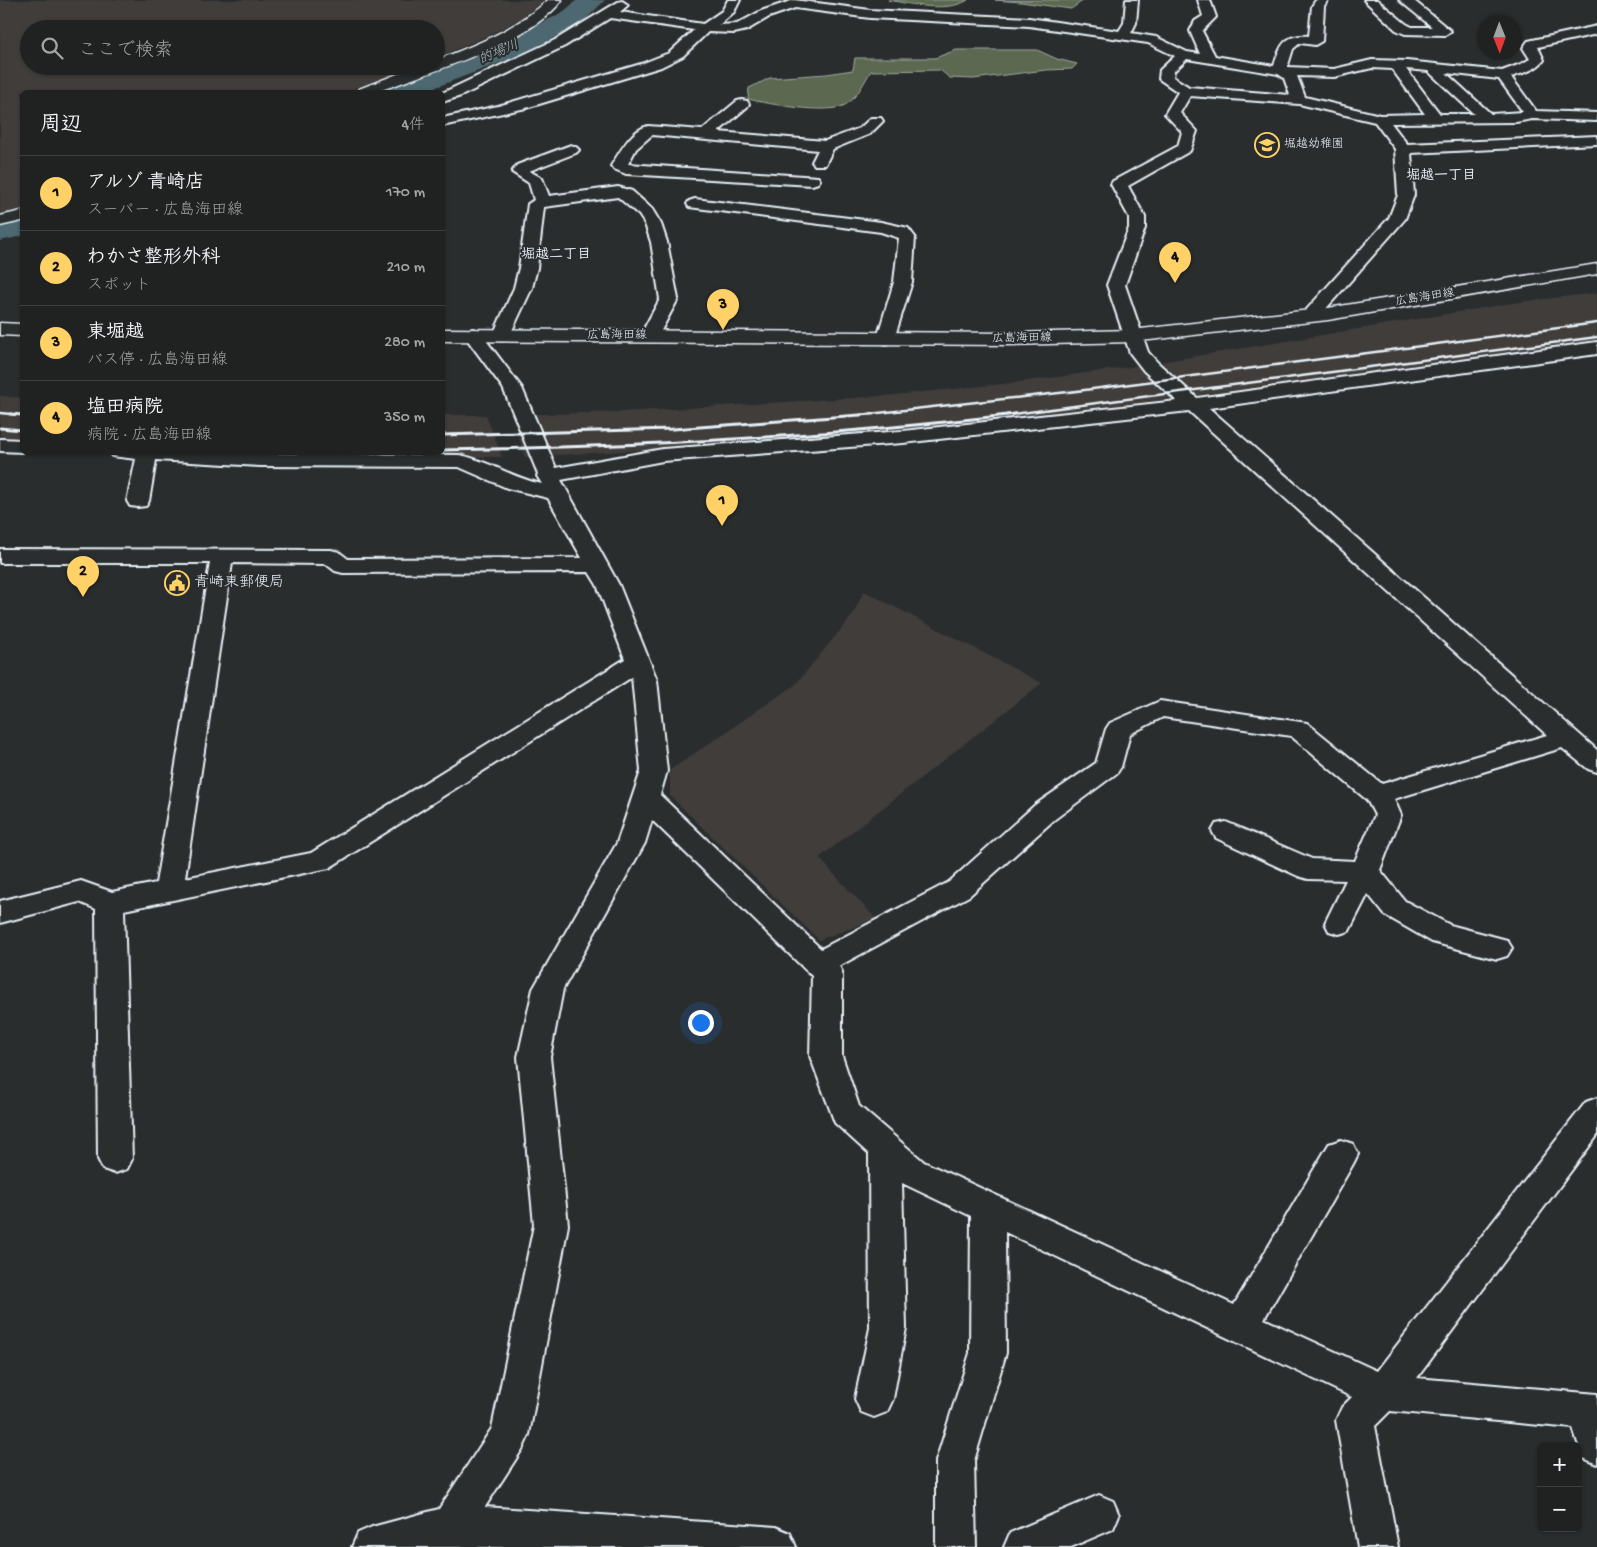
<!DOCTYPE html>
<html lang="ja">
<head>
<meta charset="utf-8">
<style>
	:root { --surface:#202222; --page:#2d2f2f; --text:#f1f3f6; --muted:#a2a4a5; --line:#3d3f40; --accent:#ffd166 }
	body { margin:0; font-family:"Gochi Hand","Klee One",sans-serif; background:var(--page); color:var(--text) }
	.controls { position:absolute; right:15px; bottom:15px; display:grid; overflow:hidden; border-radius:8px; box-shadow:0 1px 4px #0004 }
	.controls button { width:45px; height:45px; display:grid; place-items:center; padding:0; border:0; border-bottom:1px solid var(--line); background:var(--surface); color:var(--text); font:25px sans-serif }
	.compass { position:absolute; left:1477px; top:15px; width:45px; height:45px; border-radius:50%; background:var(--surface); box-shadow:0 1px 4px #0004; rotate:179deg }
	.you { position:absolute; left:700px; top:1022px; width:18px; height:18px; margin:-12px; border:4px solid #fff; border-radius:50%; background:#1a73e8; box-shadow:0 0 0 8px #1a73e833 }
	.badge { display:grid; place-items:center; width:32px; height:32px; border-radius:50%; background:var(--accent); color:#111; font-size:16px; font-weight:700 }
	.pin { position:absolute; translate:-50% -41px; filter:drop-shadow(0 1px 2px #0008) }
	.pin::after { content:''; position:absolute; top:26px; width:18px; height:15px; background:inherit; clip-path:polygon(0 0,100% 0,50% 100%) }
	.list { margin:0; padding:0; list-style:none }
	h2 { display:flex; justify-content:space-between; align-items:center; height:65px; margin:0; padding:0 20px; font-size:21px }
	h2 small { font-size:16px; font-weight:400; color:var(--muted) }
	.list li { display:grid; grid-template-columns:32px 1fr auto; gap:15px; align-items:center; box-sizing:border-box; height:75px; padding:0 20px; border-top:1px solid var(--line) }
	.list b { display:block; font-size:19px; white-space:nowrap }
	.list p { margin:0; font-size:16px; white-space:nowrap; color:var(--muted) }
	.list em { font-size:16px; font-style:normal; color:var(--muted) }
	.icon { flex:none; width:28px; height:28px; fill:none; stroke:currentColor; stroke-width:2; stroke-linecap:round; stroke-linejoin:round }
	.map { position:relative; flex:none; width:1597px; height:1547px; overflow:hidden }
	.search { position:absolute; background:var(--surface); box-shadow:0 1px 4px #0004; left:20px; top:20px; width:425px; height:55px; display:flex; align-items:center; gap:12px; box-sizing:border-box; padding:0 18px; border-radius:28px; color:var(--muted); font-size:19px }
	.panel { position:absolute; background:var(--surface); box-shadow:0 1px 4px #0004; left:20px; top:90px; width:425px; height:365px; border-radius:8px }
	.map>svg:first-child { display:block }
</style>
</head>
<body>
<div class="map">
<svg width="1597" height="1547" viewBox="0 0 1597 1547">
	<rect width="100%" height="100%" fill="#2a2d2e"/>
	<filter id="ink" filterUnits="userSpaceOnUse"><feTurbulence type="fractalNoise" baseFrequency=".02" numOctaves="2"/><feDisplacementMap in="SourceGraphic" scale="10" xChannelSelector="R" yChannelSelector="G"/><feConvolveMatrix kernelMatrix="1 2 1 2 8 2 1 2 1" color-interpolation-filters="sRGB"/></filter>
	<g filter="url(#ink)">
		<g fill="#3f3e3b">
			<polygon points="0,0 545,0 520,19 494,33 436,58 436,29 29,29 29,66 415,66 345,92 22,92 22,210 0,215"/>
			<polygon points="1597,293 1597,341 1035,417 901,431 710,446 525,457 512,415 622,412 884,396 1012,383 1131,367 1512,303"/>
			<polygon points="0,396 22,398 22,442 0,441"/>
			<polygon points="443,415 486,415 502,457 334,457 205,453 442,452"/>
			<polygon points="864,591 1042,683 819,858 876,919 819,940 670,796 670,770 795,685 852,616"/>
		</g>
		<g fill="#5b674f" stroke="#a2aca4">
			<path d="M888 0H968C947 13 911 4 888 0Z"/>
			<polygon points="995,0 1084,0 1071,9 1021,2"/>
			<path d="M956 50H1037L1057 59 1077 64 1072 69 1046 70 973 79 950 78 940 70 871 71C864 82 857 98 845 105 827 115 769 104 748 99L749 88 770 78 827 74 853 70 855 58H935Z"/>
		</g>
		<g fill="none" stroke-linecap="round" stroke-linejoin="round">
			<g fill="#4d6871" fill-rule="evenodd">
				<polygon points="577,0 605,0 580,25 515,57 423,92 385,92 389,86 495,45 562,13"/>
				<polygon points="22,216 22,236 0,241 0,221"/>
			</g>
			<defs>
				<g id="minor">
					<path d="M728 0H740L734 12 719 25 737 24 761 11 794 0 870 10 1029 18 1119 31 1124 23 1126 0H1138L1136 23 1131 33 1156 37 1187 52 1200 54 1190 31 1195 21 1203 16 1198 0H1210L1216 17 1202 31 1215 56 1274 66C1280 45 1285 34 1309 36L1312 6 1316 0H1328L1324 6 1322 41 1315 45 1300 43 1293 49 1288 65V67L1334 69 1372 60 1407 61 1502 71 1521 64 1530 59 1523 48 1528 41 1597 26V34L1538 47 1544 60C1536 70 1523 73 1511 77L1536 111 1597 113V121L1532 119 1516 122 1391 123 1407 144 1597 136V144L1411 153 1414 195 1405 219 1316 320 1310 321 1304 320 1301 316 1389 218 1398 195 1395 149 1375 122 1299 104 1190 96 1180 113 1197 131 1190 151 1128 186 1145 217V228L1125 285 1148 352 1158 363 1197 398 1597 342V354L1209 408 1597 750V772L1588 769 1562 748 1394 799 1401 815 1380 870 1405 901 1450 925 1507 940 1512 948 1507 956 1497 959 1432 942 1385 915 1368 894 1349 931 1339 934 1329 931 1325 923 1346 880 1308 879 1298 876 1216 838 1212 831 1216 824 1226 822 1312 859 1355 861 1375 815 1367 800 1291 736 1163 717 1130 734 1121 767 1117 773 1055 819 969 896 839 966 842 972V1056L859 1106 924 1162 1234 1305 1329 1144 1341 1140 1353 1144 1358 1154 1353 1164 1264 1319 1377 1371 1586 1102 1597 1098V1136L1417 1378 1597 1394V1464L1583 1458 1573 1428 1390 1411 1375 1426 1398 1547H1358L1336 1420 1342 1407 1352 1397 1005 1232 1006 1353 974 1461 976 1547H936V1461L970 1353 971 1216 902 1183 906 1328 893 1399 887 1412 874 1417 861 1412 855 1399 870 1328 869 1154 835 1123 810 1056 812 976 652 820 645 843 563 989 550 1057 568 1225 529 1435 523 1448 485 1507 776 1527 790 1533 796 1547H352L358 1533 372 1527 439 1509 492 1428 534 1225 518 1057 533 989 617 843 641 771 632 677 329 868 124 910 132 1159 127 1169 115 1173 103 1169 98 1159 96 909 79 902 0 923V901L81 881 112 892 156 883 210 563H0V549L331 550 339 552 348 559 582 558 548 498 507 488 459 467 260 466 156 460 149 501 146 506 138 507 130 506 127 501 136 459 112 456 109 452 459 455C488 460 512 478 542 484L537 476 538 474 503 388 464 335 467 331 473 329 479 331 522 388 556 468 663 449 903 431 1177 401 1144 371 1130 353 1107 285 1129 228V217L1111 184 1113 181 1178 146 1182 132 1165 114 1178 92 1159 79 1160 70 1175 56 1148 43 1029 26 870 18 795 8 769 17 747 30 734 33 708 32 683 56 661 67 526 108 442 126V118L498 106 641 64 669 53 694 30 610 18 565 46 461 96 442 102V93L555 40 618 2 622 1 628 5 620 12 703 24 722 11ZM1187 59 1278 74 1284 78 1290 95 1189 87 1173 77 1174 71ZM1372 68 1392 69 1425 114 1380 115 1305 97 1297 76 1334 77ZM1406 69 1428 71 1474 114H1440ZM1446 73 1499 79 1523 112 1491 114ZM1189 411 1547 735 1382 784 1307 723 1160 701 1110 723 1106 729 1096 763 1035 805 949 882 821 949 660 795 667 771 657 680 619 585 561 480 663 461 903 443ZM232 563 326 564 335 571 343 573 589 572 597 585 625 659 311 853 185 878Z"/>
					<polygon points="1364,0 1377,0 1406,24 1412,27 1432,27 1399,0 1413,0 1451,31 1445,35 1405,34 1396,30"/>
					<path d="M742 100 747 101 749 104 747 107 718 132 825 141 860 128 871 118H881L883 121 870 134 833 149 825 165H815L812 162 818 150 652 135 636 149 628 164 818 177 820 180 818 183 812 185 626 174 614 169 611 166C620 152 631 130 648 126L702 130 737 101Z"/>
					<polygon points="571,145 576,147 579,150 576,153 529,171 542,178 549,196 618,187 632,191 652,209 661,224 667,242 678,299 656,340 649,342 642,340 640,336 660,299 651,242 645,224 639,215 618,197 544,207 537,268 532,288 508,339 502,341 496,339 493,335 514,288 519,268 528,204 534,200 529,183 512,172 517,165"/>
					<polygon points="695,199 881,222 908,228 915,237 912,282 893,342 886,344 879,342 877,338 894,282 899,238 881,232 689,207 687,204 689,201"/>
					<polygon points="0,439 22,440 22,452 0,451"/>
					<polygon points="1099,1495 1113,1501 1119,1515 1113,1529 1071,1547 1004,1547 1010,1533"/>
				</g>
				<g id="tertiary">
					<path d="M548 0H562C531 43 426 73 376 92H357L359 89 418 66H436V60C476 45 516 29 548 0Z"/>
					<polygon points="22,211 22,221 0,226 0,216"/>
				</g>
				<g id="secondary">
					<polygon points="1597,264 1597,274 1328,320 1132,342 1009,345 442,341 442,329 1009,333 1132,330 1328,308"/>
					<polygon points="0,323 22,324 22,336 0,335"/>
				</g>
			</defs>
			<use href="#minor" stroke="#e8f1f8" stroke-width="4"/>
			<use href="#tertiary" stroke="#e8f1f8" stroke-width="3"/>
			<use href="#secondary" stroke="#e8f1f8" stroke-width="3"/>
			<use href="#minor" fill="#2a2d2e" fill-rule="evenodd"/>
			<use href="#tertiary" fill="#2a2d2e" fill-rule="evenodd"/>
			<use href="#secondary" fill="#2a2d2e" fill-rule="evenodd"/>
			<g stroke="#e8f1f8" stroke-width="2.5">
				<polyline points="0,413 22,415"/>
				<polyline points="860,415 1077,391 1597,323"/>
				<polyline points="1006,415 1597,337"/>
			</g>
			<g stroke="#e8f1f8" stroke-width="3">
				<polyline points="10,414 22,415"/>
				<polyline points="0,428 22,430"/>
				<polyline points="442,435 673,429 873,414"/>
				<path d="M442 450C634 447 825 437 1016 414"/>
			</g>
		</g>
	</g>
	<defs>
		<symbol id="school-ring" viewBox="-11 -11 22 22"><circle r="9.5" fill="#2a2d2e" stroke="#ffd166" stroke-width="1.5"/><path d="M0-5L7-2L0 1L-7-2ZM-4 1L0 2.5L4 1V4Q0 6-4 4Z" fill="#ffd166"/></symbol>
		<symbol id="civic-ring" viewBox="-11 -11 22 22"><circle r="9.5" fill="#2a2d2e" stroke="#ffd166" stroke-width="1.5"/><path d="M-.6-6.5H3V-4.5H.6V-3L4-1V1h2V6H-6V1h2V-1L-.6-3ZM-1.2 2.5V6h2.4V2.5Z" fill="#ffd166"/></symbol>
	</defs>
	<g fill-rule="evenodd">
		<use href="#school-ring" x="1253" y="131" width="28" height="28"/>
		<use href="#civic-ring" x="163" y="569" width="28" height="28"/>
	</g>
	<g text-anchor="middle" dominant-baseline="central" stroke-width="4" stroke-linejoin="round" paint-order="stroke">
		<g font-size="12" fill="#e8f1f8" stroke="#2a2d2e" text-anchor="start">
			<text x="1284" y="145">堀越幼稚園</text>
		</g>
		<g font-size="12" fill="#e8f1f8" stroke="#2a2d2e">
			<text transform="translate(1425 298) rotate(-9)">広島海田線</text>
			<text x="617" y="336">広島海田線</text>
			<text transform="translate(1022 339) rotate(-1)">広島海田線</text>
		</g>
		<g font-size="14" font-style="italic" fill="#aabac2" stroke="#2a2d2e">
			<text transform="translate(499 53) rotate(-23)">的場川</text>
		</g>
		<g font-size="14" font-weight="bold" fill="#e8f1f8" stroke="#2a2d2e">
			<text x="1441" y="176">堀越一丁目</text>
			<text x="556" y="255">堀越二丁目</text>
		</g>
		<g font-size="15" fill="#e8f1f8" stroke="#2a2d2e" text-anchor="start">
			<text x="194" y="583">青崎東郵便局</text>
		</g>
	</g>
</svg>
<div class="controls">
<button>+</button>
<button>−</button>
</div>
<svg class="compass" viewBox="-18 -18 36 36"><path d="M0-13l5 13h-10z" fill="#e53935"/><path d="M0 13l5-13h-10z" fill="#a2a4a5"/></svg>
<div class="you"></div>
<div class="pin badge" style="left:722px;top:526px">1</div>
<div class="pin badge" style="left:83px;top:597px">2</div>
<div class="pin badge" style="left:723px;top:330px">3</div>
<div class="pin badge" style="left:1175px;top:283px">4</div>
<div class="search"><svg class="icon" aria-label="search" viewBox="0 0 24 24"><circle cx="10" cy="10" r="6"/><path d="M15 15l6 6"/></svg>ここで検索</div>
<section class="panel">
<h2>周辺<small>4件</small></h2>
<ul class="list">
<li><span class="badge">1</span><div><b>アルゾ 青崎店</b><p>スーパー · 広島海田線</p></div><em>170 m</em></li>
<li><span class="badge">2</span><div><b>わかさ整形外科</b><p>スポット</p></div><em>210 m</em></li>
<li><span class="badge">3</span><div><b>東堀越</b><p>バス停 · 広島海田線</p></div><em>280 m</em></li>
<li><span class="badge">4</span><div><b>塩田病院</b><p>病院 · 広島海田線</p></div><em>350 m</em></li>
</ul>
</section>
</div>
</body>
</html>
